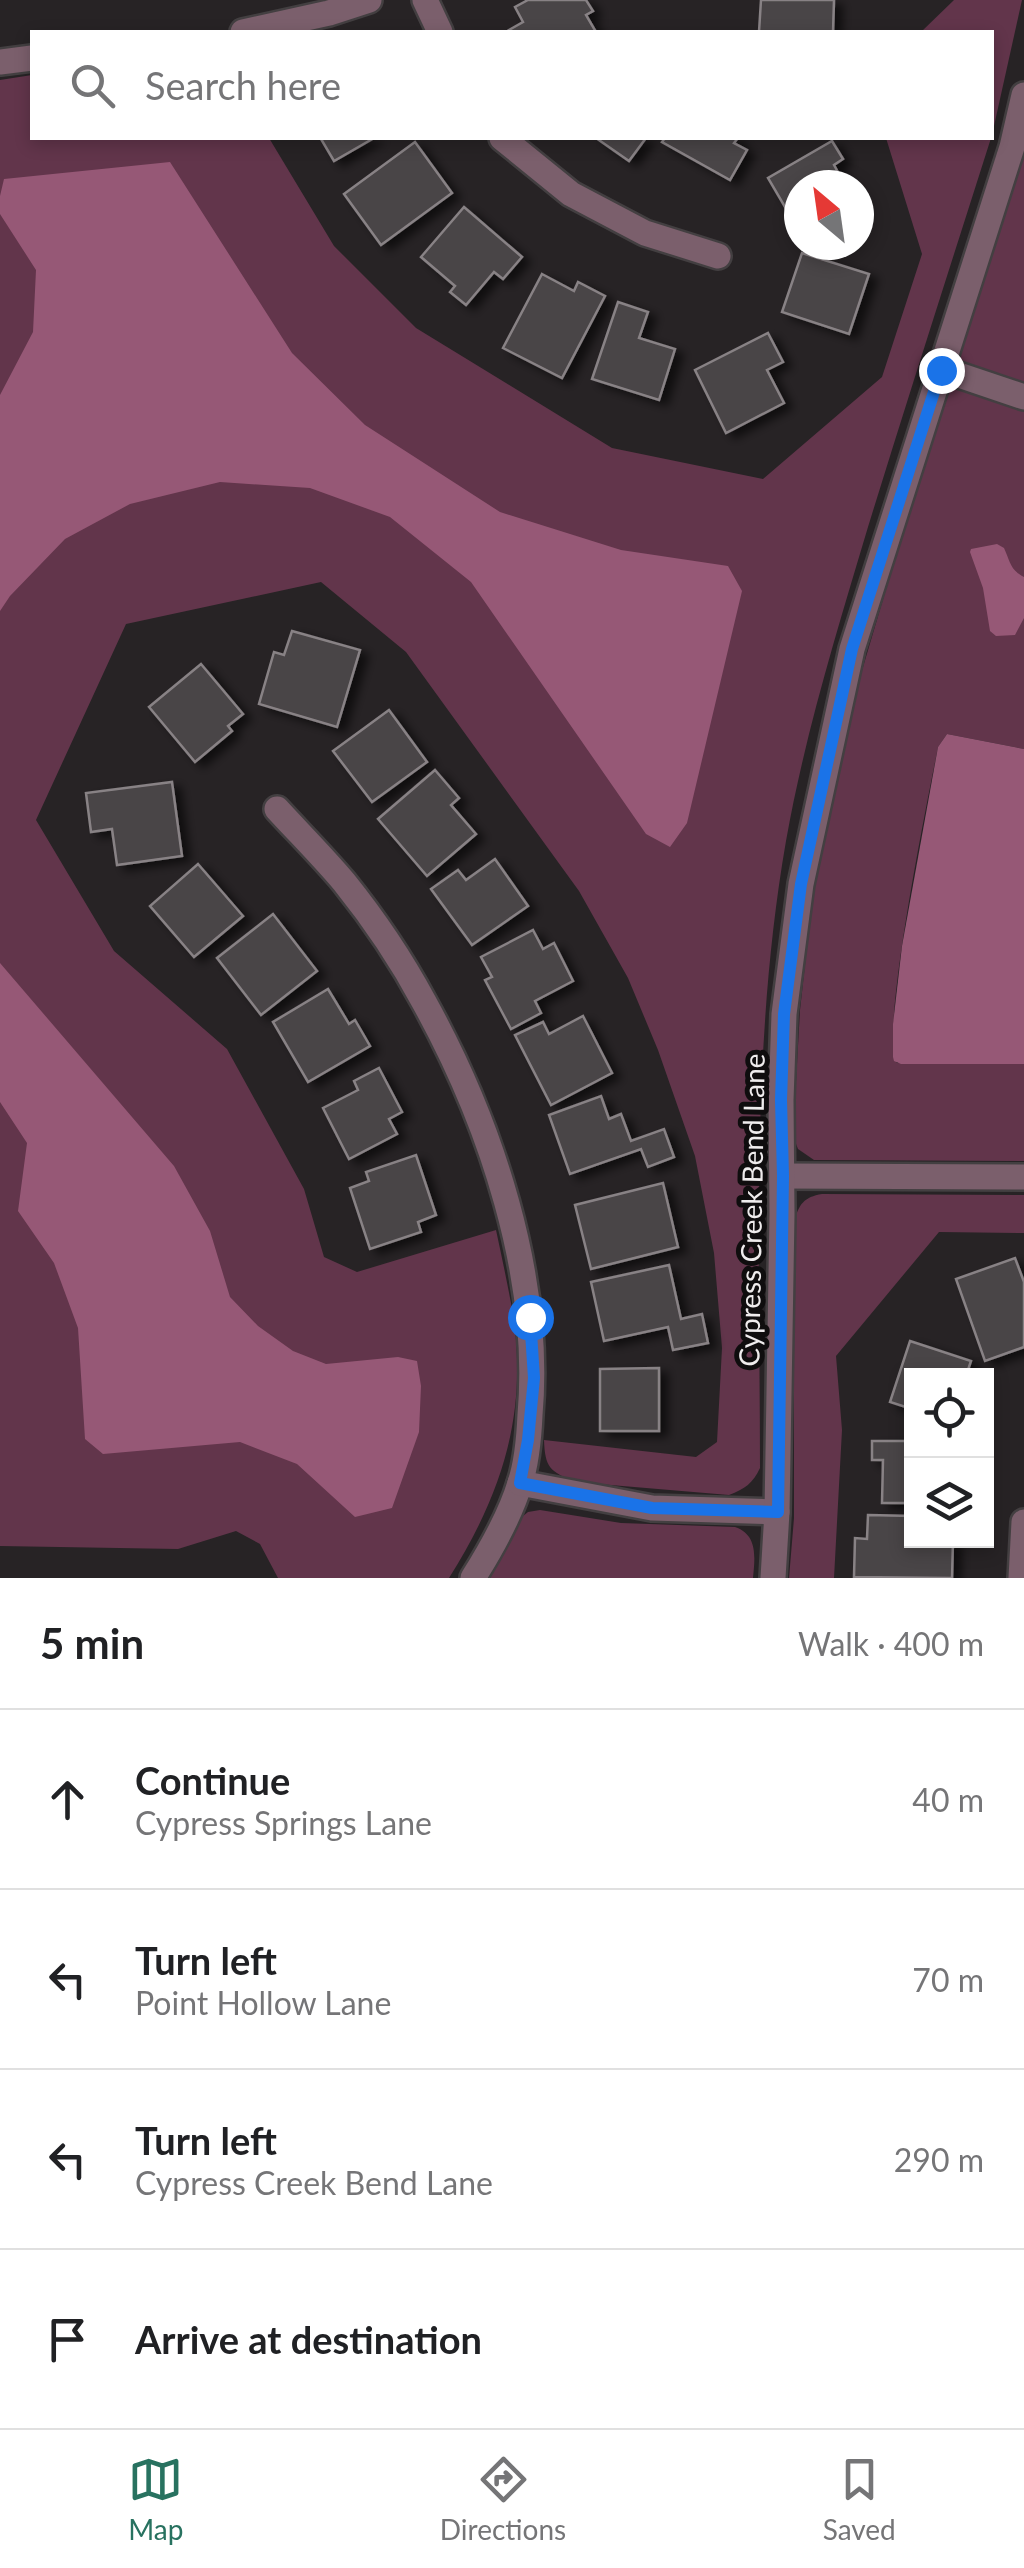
<!DOCTYPE html>
<html lang="en">
<head>
<meta charset="utf-8">
<style>
	:root { --surface:#fff; --page:#f2f2f2; --text:#202124; --muted:#757577; --line:#e0e0e0; --accent:#287260 }
	body { margin:0; font-family:Lato,sans-serif; background:var(--page); color:var(--text) }
	.controls { position:absolute; right:30px; bottom:30px; display:grid; overflow:hidden; border-radius:0px; box-shadow:0 5px 15px #0003 }
	.controls button { width:90px; height:90px; display:grid; place-items:center; padding:0; border:0; border-bottom:2px solid var(--line); background:var(--surface); color:var(--text); font:50px sans-serif }
	.compass { position:absolute; left:784px; top:170px; width:90px; height:90px; border-radius:50%; background:var(--surface); box-shadow:0 5px 15px #0003; rotate:331deg }
	.stop { position:absolute; width:30px; height:30px; margin:-22px; border:8px solid #1a73e8; border-radius:50%; background:#fff }
	.stop.end { background:#1a73e8; border-color:#fff; box-shadow:0 2px 10px #0008 }
	.list { margin:0; padding:0; list-style:none }
	h2 { display:flex; justify-content:space-between; align-items:center; height:130px; margin:0; padding:0 40px; font-size:42px }
	h2 small { font-size:32px; font-weight:400; color:var(--muted) }
	.list li { display:grid; grid-template-columns:65px 1fr auto; gap:30px; align-items:center; box-sizing:border-box; height:180px; padding:0 40px; border-top:2px solid var(--line) }
	.list b { display:block; font-size:38px; white-space:nowrap }
	.list p { margin:0; font-size:32px; white-space:nowrap; color:var(--muted) }
	.list em { font-size:32px; font-style:normal; color:var(--muted) }
	.icon { flex:none; width:55px; height:55px; fill:none; stroke:currentColor; stroke-width:2; stroke-linecap:round; stroke-linejoin:round }
	.map { position:relative; flex:none; width:1024px; height:1578px; overflow:hidden }
	.search { position:absolute; background:var(--surface); box-shadow:0 5px 15px #0003; left:30px; right:30px; top:30px; height:110px; display:flex; align-items:center; gap:25px; box-sizing:border-box; padding:0 35px; border-radius:0px; color:var(--muted); font-size:38px }
	.sheet { height:850px; background:var(--surface) }
	nav { display:flex; justify-content:space-around; align-items:center; box-sizing:border-box; height:140px; border-top:2px solid var(--line); background:var(--surface); font-size:28px; color:var(--muted) }
	nav a { display:grid; justify-items:center; gap:5px }
	nav .on { color:var(--accent) }
	.map>svg:first-child { display:block }
</style>
</head>
<body>
<div class="map">
<svg width="1024" height="1578" viewBox="0 0 1024 1578">
	<defs>
		<filter id="shadow"><feDropShadow dx="8" dy="5" stdDeviation="5" flood-color="#0009"/></filter>
	</defs>
	<rect width="100%" height="100%" fill="#272325"/>
	<g fill="#62354b">
		<polygon points="954,0 1022,0 992,135 992,32 921,32"/>
		<path d="M32 75V138H269L334 246 416 328 612 448 763 479 882 377 922 254 886 138H991C950 267 908 397 868 527 837 631 805 734 786 841 750 1048 760 1259 760 1468 753 1483 745 1489 729 1495L575 1482C550 1471 545 1468 544 1440L696 1457 717 1442 722 1348 714 1253 695 1156 658 1050 628 978 579 891 406 652 321 582 126 624 36 820 114 951 227 1049 304 1189 324 1257 357 1272 496 1230C502 1258 508 1286 513 1314 528 1414 502 1494 449 1578H278L260 1544 236 1531 178 1549 0 1546V80Z"/>
		<path d="M1024 147V749L947 734 938 747C929 793 879 1035 897 1063L1024 1064V1161L814 1160 798 1149 793 1136 800 1010 815 874 853 701 899 545Z"/>
		<path d="M822 1194 1024 1195V1233L939 1232 836 1356 842 1430 834 1578H789L794 1518V1222C799 1204 804 1197 822 1194Z"/>
		<path d="M540 1510 621 1523 735 1527C758 1535 755 1557 753 1578H490L518 1520 528 1512Z"/>
	</g>
	<g fill="#965876">
		<polygon points="170,162 292,353 365,425 500,512 621,550 728,566 742,591 687,823 670,847 646,834 471,582 390,517 310,488 220,482 130,504 65,539 10,596 0,611 0,395 33,332 36,270 0,214 0,196 4,179"/>
		<path d="M997 544 1004 548C1010 561 1010 570 1024 577V618L1015 635 996 636 990 631 983 588 970 552 971 549Z"/>
		<polygon points="947,734 1024,749 1024,1064 901,1064 894,1061 893,1057 893,1024 902,946 938,747"/>
		<polygon points="0,963 174,1166 210,1231 230,1297 258,1326 293,1351 326,1364 398,1357 417,1361 421,1386 419,1432 392,1508 355,1517 297,1464 240,1442 103,1454 85,1439 78,1328 54,1263 18,1211 27,1143 0,1102"/>
	</g>
	<g fill="#494446" stroke="#888285" stroke-width="2.5" filter="url(#shadow)">
		<polygon points="528,0 586,0 593,11 586,15 596,32 511,32 509,30 523,22 515,7"/>
		<polygon points="761,0 834,0 833,32 759,32"/>
		<polygon points="323,138 374,138 334,161 321,139"/>
		<polygon points="596,138 646,138 629,161"/>
		<polygon points="665,138 738,138 734,143 747,150 730,180 662,142"/>
		<polygon points="832,141 843,159 834,165 845,185 799,185 799,231 768,178"/>
		<polygon points="415,142 452,193 381,245 344,194"/>
		<polygon points="464,207 522,257 503,279 494,272 466,305 450,292 455,286 421,257"/>
		<polygon points="802,253 869,274 849,334 782,312"/>
		<polygon points="542,274 574,291 578,282 605,296 562,378 503,348"/>
		<polygon points="618,302 648,312 639,338 675,349 659,400 592,379"/>
		<polygon points="768,333 783,362 767,370 784,403 726,433 695,370"/>
		<polygon points="292,631 360,650 337,727 259,704 274,652 284,655"/>
		<polygon points="201,664 243,714 228,726 232,731 195,762 149,707"/>
		<polygon points="389,710 427,762 372,802 333,751"/>
		<polygon points="435,770 459,798 451,805 476,834 427,876 378,819"/>
		<polygon points="172,782 182,856 117,865 112,829 91,832 86,793"/>
		<polygon points="495,859 528,906 472,945 431,889 458,870 466,880"/>
		<polygon points="198,864 243,916 194,957 150,906"/>
		<polygon points="273,914 317,971 261,1015 217,958"/>
		<polygon points="533,930 543,949 554,943 573,981 535,1001 541,1013 511,1029 485,980 492,977 481,957"/>
		<polygon points="328,989 349,1024 355,1020 370,1046 308,1082 273,1022"/>
		<polygon points="583,1016 612,1073 551,1105 515,1035 543,1022 549,1034"/>
		<polygon points="379,1068 402,1112 389,1119 397,1134 349,1159 323,1108 358,1090 354,1081"/>
		<polygon points="601,1096 609,1119 621,1114 631,1141 664,1129 674,1157 648,1167 641,1149 570,1174 549,1115"/>
		<polygon points="416,1155 436,1215 418,1222 421,1232 370,1249 350,1188 369,1181 366,1172"/>
		<polygon points="663,1183 678,1247 591,1269 575,1205"/>
		<polygon points="1015,1258 1024,1282 1024,1347 985,1361 956,1279"/>
		<polygon points="669,1265 681,1319 702,1314 708,1343 673,1350 668,1327 604,1341 591,1282"/>
		<polygon points="910,1341 971,1361 966,1376 912,1376 912,1409 890,1402"/>
		<polygon points="659,1368 659,1431 600,1431 600,1369"/>
		<polygon points="872,1441 912,1441 912,1503 882,1503 883,1460 872,1460"/>
		<polygon points="868,1515 912,1516 912,1540 953,1540 952,1578 854,1577 855,1538 867,1539"/>
	</g>
	<g fill="none" stroke-linecap="round" stroke-linejoin="round">
		<defs>
			<g id="minor">
				<polyline points="425,0 440,32"/>
				<polyline points="243,32 329,13 369,0"/>
				<polyline points="0,62 32,58"/>
				<polyline points="502,138 571,194 645,233 718,256"/>
				<polyline points="941,369 1024,397"/>
				<path d="M277 809C299 833 323 857 344 882 373 918 402 961 424 1002 491 1123 542 1277 530 1415 529 1437 527 1462 520 1483 511 1513 490 1551 473 1578"/>
				<polyline points="783,1176 1024,1177"/>
				<polyline points="520,1483 652,1508 777,1512"/>
				<polyline points="773,1578 777,1512 782,1214 781,1100 784,1014 801,884 852,649 1012,147 1024,95"/>
				<polyline points="1021,1578 1024,1522"/>
			</g>
		</defs>
		<use href="#minor" stroke="#433f41" stroke-width="30"/>
		<use href="#minor" stroke="#7b5f6c" stroke-width="25"/>
	</g>
	<g fill="none" stroke-linecap="round" stroke-linejoin="round">
		<polyline stroke="#1a73e8" stroke-width="12" points="530,1317 534,1378 528,1440 520,1483 652,1508 778,1512 783,1176 781,1100 784,1014 801,884 852,649 941,370"/>
	</g>
	<g text-anchor="middle" dominant-baseline="central" stroke-width="10" stroke-linejoin="round" paint-order="stroke">
		<g font-size="28" fill="#efeced" stroke="#0f0d0e">
			<text transform="translate(751 1210) rotate(-89)">Cypress Creek Bend Lane</text>
		</g>
	</g>
</svg>
<div class="controls">
<button><svg class="icon" aria-label="locate" viewBox="0 0 24 24"><circle cx="12" cy="12" r="6"/><path d="M12 2v4M12 18v4M2 12h4M18 12h4"/></svg></button>
<button><svg class="icon" aria-label="layers" viewBox="0 0 24 24"><path d="M12 4l9 5-9 5-9-5zM3 14l9 5 9-5"/></svg></button>
</div>
<svg class="compass" viewBox="-18 -18 36 36"><path d="M0-13l5 13h-10z" fill="#e53935"/><path d="M0 13l5-13h-10z" fill="#757577"/></svg>
<div class="stop" style="left:530px;top:1317px"></div>
<div class="stop end" style="left:941px;top:370px"></div>
<div class="search"><svg class="icon" aria-label="search" viewBox="0 0 24 24"><circle cx="10" cy="10" r="6"/><path d="M15 15l6 6"/></svg>Search here</div>
</div>
<section class="sheet">
<h2>5 min<small>Walk · 400 m</small></h2>
<ul class="list">
<li><svg class="icon" aria-label="ahead" viewBox="0 0 24 24"><path d="M12 20V5M6 11l6-6 6 6"/></svg><div><b>Continue</b><p>Cypress Springs Lane</p></div><em>40 m</em></li>
<li><svg class="icon" aria-label="left" viewBox="0 0 24 24"><path d="M17 20v-9H6M10 6l-5 5 5 5"/></svg><div><b>Turn left</b><p>Point Hollow Lane</p></div><em>70 m</em></li>
<li><svg class="icon" aria-label="left" viewBox="0 0 24 24"><path d="M17 20v-9H6M10 6l-5 5 5 5"/></svg><div><b>Turn left</b><p>Cypress Creek Bend Lane</p></div><em>290 m</em></li>
<li><svg class="icon" aria-label="arrive" viewBox="0 0 24 24"><path d="M6 21V4h12l-3 4 3 4H6"/></svg><div><b>Arrive at destination</b></div></li>
</ul>
</section>
<nav>
<a class="on"><svg class="icon" aria-label="map" viewBox="0 0 24 24"><path d="M3 6l6-2 6 2 6-2v14l-6 2-6-2-6 2zM9 4v14M15 6v14"/></svg>Map</a>
<a><svg class="icon" aria-label="directions" viewBox="0 0 24 24"><path d="M12 3l9 9-9 9-9-9zM9 14v-3h6M13 9l2 2-2 2"/></svg>Directions</a>
<a><svg class="icon" aria-label="saved" viewBox="0 0 24 24"><path d="M7 4h10v16l-5-4-5 4z"/></svg>Saved</a>
</nav>
</body>
</html>
